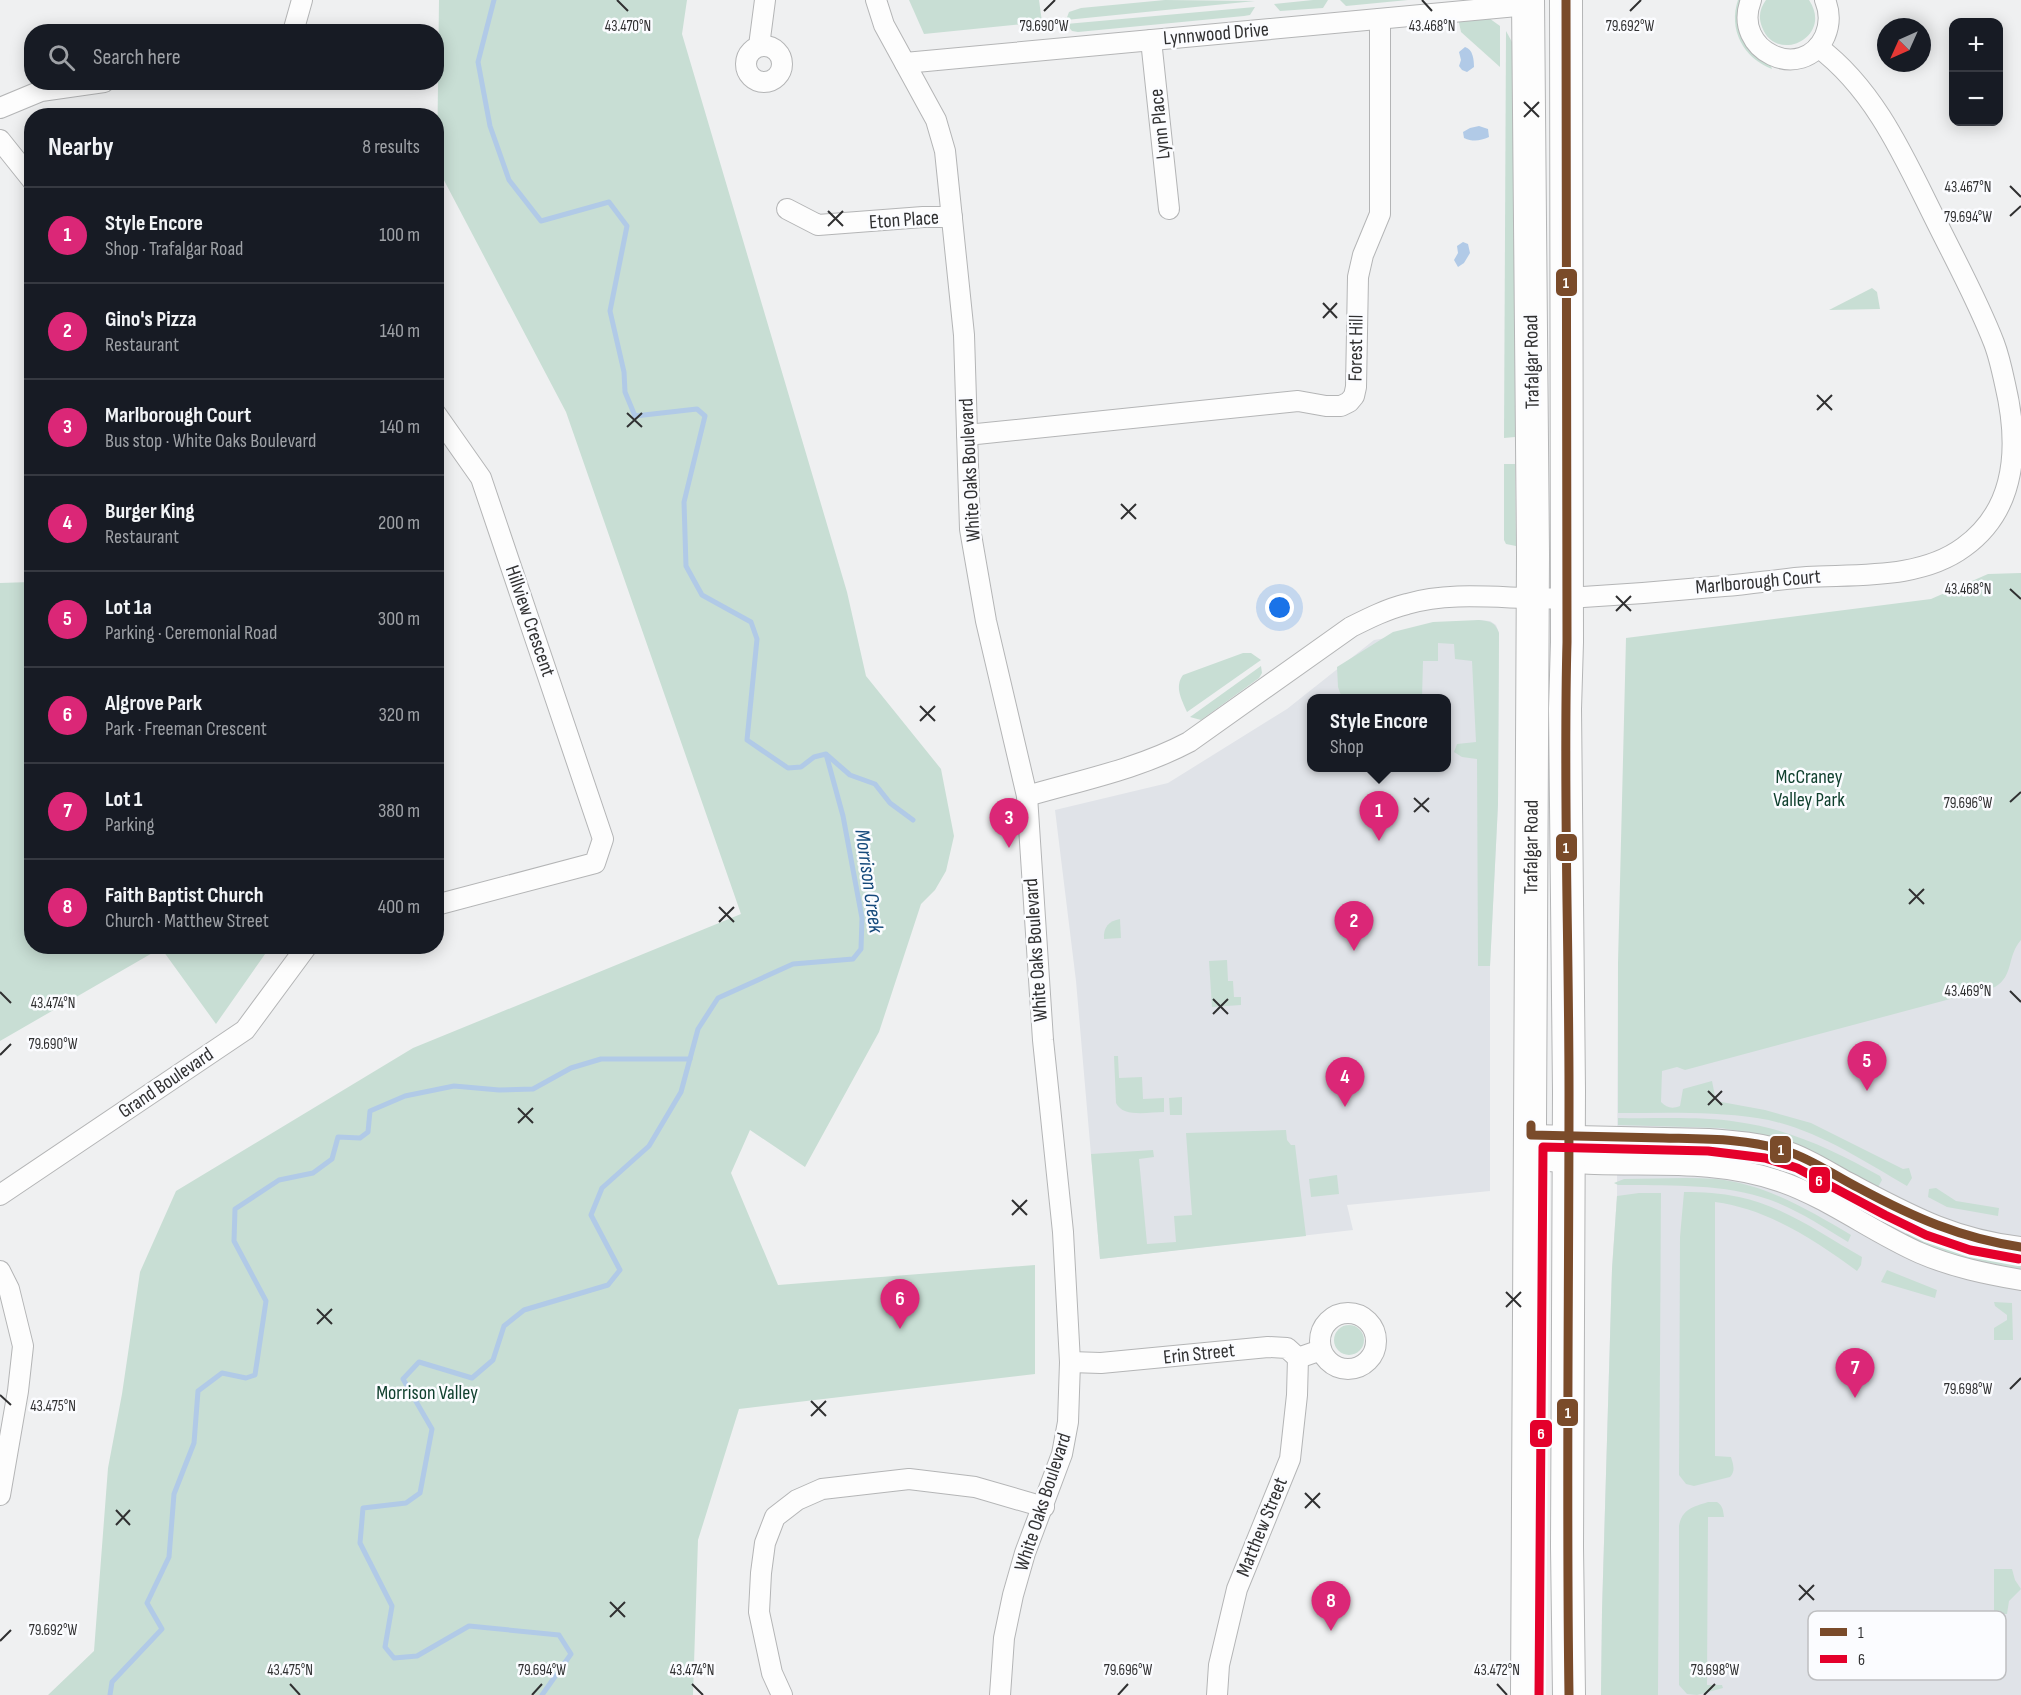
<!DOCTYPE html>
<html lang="en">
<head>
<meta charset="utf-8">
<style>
	:root { --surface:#171b24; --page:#242831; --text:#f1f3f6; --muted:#9ea1a6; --line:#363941; --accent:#db2777 }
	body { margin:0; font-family:"Sofia Sans Condensed",sans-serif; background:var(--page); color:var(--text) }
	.controls { position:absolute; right:18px; top:18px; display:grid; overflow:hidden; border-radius:12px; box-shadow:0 3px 15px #0003 }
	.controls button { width:54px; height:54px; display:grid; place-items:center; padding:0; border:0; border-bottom:2px solid var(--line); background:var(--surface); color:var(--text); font:30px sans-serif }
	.compass { position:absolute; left:1877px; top:18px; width:54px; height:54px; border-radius:50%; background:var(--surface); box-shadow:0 3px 15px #0003; rotate:225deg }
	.you { position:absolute; left:1280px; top:608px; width:21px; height:21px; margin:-15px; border:4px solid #fff; border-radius:50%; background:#1a73e8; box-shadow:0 0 0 9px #1a73e833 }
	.badge { display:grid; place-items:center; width:39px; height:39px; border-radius:50%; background:var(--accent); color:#fff; font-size:20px; font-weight:700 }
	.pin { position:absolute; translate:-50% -50px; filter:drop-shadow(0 2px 3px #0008) }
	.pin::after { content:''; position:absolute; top:32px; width:21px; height:18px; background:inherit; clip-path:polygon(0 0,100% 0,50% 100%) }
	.popup { position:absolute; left:1307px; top:694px; width:144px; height:78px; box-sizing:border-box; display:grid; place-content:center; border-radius:12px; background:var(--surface); filter:drop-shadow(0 2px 4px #0005); font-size:20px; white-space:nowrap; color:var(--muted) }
	.popup b { font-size:22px; color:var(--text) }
	.popup::after { content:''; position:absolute; left:50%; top:100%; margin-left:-12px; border:12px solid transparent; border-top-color:var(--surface) }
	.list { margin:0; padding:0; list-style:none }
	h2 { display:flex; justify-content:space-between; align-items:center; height:78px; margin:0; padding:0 24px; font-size:26px }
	h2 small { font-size:20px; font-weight:400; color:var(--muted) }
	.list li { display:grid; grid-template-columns:39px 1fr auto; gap:18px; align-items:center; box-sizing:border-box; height:96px; padding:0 24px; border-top:2px solid var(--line) }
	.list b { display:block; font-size:22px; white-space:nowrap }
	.list p { margin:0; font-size:20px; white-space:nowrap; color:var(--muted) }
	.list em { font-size:20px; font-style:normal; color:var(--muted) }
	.icon { flex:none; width:33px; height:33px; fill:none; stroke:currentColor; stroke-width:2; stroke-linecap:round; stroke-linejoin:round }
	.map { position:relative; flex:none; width:2021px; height:1695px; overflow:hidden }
	.search { position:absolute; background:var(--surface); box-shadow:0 3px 15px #0003; left:24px; top:24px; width:420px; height:66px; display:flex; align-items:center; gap:15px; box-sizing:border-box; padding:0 21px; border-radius:24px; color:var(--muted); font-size:22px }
	.panel { position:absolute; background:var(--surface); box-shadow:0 3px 15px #0003; left:24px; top:108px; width:420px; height:846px; border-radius:24px }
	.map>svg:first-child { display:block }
</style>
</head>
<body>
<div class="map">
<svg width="2021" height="1695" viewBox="0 0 2021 1695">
	<rect width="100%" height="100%" fill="#eff0f1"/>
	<g fill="#e0e3e8" fill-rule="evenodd">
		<path d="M1479 620 1490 621 1496 625 1499 633 1498 804 1490 966V1191L1347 1205 1353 1230 1100 1259 1076 981 1055 810 1168 783 1287 709 1374 640 1434 630ZM1312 698H1446V768H1312Z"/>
		<polygon points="2021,927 2021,1695 1601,1695 1602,1611 1612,1269 1617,1196 1618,963"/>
	</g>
	<g fill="#c8ded4">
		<polygon points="439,0 687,0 682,34 847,592 866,676 941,769 954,836 946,871 935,890 921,904 879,1032 805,1167 750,1130 731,1173 778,1285 1035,1265 1035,1374 739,1409 698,1540 693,1695 48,1695 94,1651 108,1468 122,1394 140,1272 176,1191 413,1048 741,914 566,412 437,167"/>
		<polygon points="909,0 1039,0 1042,22 924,34"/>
		<polygon points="1165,0 1255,1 1066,20 1069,12 1081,8"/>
		<polygon points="1313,0 1328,0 1323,8 1280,11 1274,4"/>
		<polygon points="1340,0 1408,0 1346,6"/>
		<path d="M1738 0H1746L1772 69C1743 58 1728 29 1738 0Z"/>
		<path d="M1766 0H1809C1834 37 1776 65 1762 27 1758 17 1760 8 1766 0Z"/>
		<polygon points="1255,7 1250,15 1244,16 1078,32 1072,31 1066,24"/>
		<polygon points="1486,16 1500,26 1500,67 1461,32 1458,18"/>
		<polygon points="1506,31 1512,42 1514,56 1515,437 1504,438"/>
		<polygon points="1872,288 1877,292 1880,309 1829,310"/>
		<polygon points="1504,464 1515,464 1516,546 1506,544 1504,540"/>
		<path d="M2021 573V940C2007 955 2014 976 1995 987L1685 1070 1677 1067 1662 1071 1661 1102C1667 1108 1672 1109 1680 1106L1683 1089 1712 1081 1716 1101 1765 1110 1811 1123 1903 1169 1909 1168 1912 1178 1907 1186C1860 1159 1811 1126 1757 1118 1711 1111 1664 1113 1618 1113V963L1626 638 1931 599 1988 574Z"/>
		<polygon points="31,582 32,946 270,947 216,1024 161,948 0,1041 0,583"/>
		<path d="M1479 620C1490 621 1495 622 1499 633L1498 804 1490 966H1478L1477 759 1462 757 1454 752 1457 744 1476 742 1472 661 1455 659 1454 644 1438 643V661H1423L1422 698H1342L1338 687 1337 667 1393 632 1433 622Z"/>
		<path d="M1243 653H1251L1261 660 1187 712C1182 700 1174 687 1183 675Z"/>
		<polygon points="1261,666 1262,673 1259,678 1201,720 1190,717"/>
		<path d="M1120 919 1121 938 1104 939C1103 927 1109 921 1120 919Z"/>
		<polygon points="1227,960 1228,981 1233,981 1234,997 1241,997 1241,1005 1212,1007 1209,961"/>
		<path d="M1114 1056H1118L1119 1078 1142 1077 1143 1099 1164 1098V1112C1149 1112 1123 1118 1116 1103Z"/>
		<polygon points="1182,1097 1182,1115 1170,1115 1169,1098"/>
		<path d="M1618 1118C1658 1119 1699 1116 1738 1122 1790 1129 1835 1151 1880 1176L1882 1180 1877 1189 1775 1139 1756 1134 1721 1128 1618 1125Z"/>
		<polygon points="1286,1130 1287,1140 1291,1145 1295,1145 1306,1236 1100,1259 1091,1154 1153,1150 1154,1157 1139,1159 1147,1244 1176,1242 1174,1216 1192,1215 1186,1133"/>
		<path d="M1647 1149H1743L1782 1157 1889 1214V1218L1884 1219C1840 1194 1789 1169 1739 1160 1710 1154 1677 1156 1647 1156Z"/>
		<polygon points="1337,1175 1339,1194 1311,1197 1309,1179"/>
		<path d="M1624 1179C1654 1179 1686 1177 1716 1179 1766 1184 1808 1210 1851 1235L1848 1242C1820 1225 1792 1206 1761 1197 1715 1183 1665 1186 1618 1185L1614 1183Z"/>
		<polygon points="1936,1188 1956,1201 1999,1208 1998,1216 1947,1207 1928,1197 1929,1189"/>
		<path d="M1684 1192C1702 1192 1721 1193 1739 1197 1784 1206 1823 1235 1862 1257L1861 1265 1857 1271C1815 1240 1768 1209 1715 1202V1456L1731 1457C1733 1464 1736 1471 1730 1477L1694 1486 1686 1484 1679 1475 1680 1237Z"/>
		<polygon points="1639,1193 1661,1193 1658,1695 1601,1695 1602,1611 1612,1269 1617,1196"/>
		<path d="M1917 1228C1953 1245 1982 1250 2021 1256V1269C1981 1262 1947 1255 1908 1240L1906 1234 1911 1229Z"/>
		<polygon points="1887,1270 1937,1290 1935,1298 1881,1282"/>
		<polygon points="1994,1302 2012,1303 2013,1340 1994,1340 1994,1328 2007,1320 2007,1315 1995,1306"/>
		<circle cx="1349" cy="1340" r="15"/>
		<path d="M1708 1502H1717C1723 1506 1723 1510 1724 1517H1708L1707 1685H1722L1723 1688 1697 1695 1687 1694 1679 1685V1526C1682 1509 1693 1507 1708 1502Z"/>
		<polygon points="1994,1569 2012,1569 2015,1580 2021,1589 2009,1601 2007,1614 1994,1614"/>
	</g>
	<g fill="#b1cae7">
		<path d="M1465 47C1473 49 1474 60 1474 67L1467 72 1462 70 1459 66 1461 60 1459 52Z"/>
		<path d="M1479 126 1488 129 1489 137C1480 141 1473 142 1464 138L1463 132 1470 128Z"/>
		<polygon points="1463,242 1468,244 1470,253 1464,263 1458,267 1454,260 1458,253 1457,246"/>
	</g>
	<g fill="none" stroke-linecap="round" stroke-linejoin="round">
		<g stroke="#b1cae7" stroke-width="5">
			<polyline points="494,0 478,62 490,126 509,180 541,221 609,202 627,226 610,311 624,372 625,392 635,416 697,409 705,416 684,502 686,566 702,595 751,622 757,639 747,740 788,768 801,767 814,757 826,754 843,816 862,918 861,949 853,959 793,964 718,998 698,1029 681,1092 649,1146 602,1188 591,1215 620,1270 608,1285 524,1310 504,1326 493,1360 472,1378 419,1362 403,1379 432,1429 420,1493 406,1503 363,1508 360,1543 392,1606 385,1647 394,1658 417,1656 469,1626 559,1635 571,1654 542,1695"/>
			<polyline points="827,755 850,775 875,784 890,803 913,820"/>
			<polyline points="110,1695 112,1682 162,1629 147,1603 169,1557 174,1494 194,1443 198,1391 222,1373 246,1378 255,1375 266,1301 234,1241 235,1209 279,1180 313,1173 332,1159 338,1137 360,1138 368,1132 370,1111 405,1096 454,1086 499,1090 533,1089 571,1068 601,1059 690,1059"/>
		</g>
		<defs>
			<g id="street">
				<polyline points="876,0 884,25 936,120 945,151 964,335 970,529 986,621 1027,796 1043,1040 1063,1232 1070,1362 1068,1422 1062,1454 1025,1553 1013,1595 1004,1638 1000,1695"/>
				<path d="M1751 0C1731 51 1803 84 1825 36 1830 24 1830 12 1825 0"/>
				<polyline points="293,32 302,0"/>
				<polyline points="1151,40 1169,209"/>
				<circle cx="764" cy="64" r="18"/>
				<polyline points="759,46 765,0"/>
				<polyline points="905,63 1528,5"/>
				<polyline points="0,108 41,91 104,82"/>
				<polyline points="0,140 32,180"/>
				<polyline points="787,209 818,225 923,217 952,217"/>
				<polyline points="436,414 481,478 603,839 595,863 436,905"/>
				<polyline points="967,435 1298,401 1326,406 1341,406 1349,402 1354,396 1356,387 1358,277 1363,255 1380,214 1380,19"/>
				<path d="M1027 796C1082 780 1138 769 1189 742L1351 627C1369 618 1387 609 1407 604 1458 589 1515 601 1568 598 1620 595 1672 591 1724 586 1752 584 1779 579 1807 577 1859 574 1921 579 1964 547 2018 508 2019 443 2005 384 2002 370 1999 356 1994 343 1979 304 1959 267 1940 229 1907 164 1878 92 1818 47"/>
				<path d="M1531 1135 1709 1139C1735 1141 1761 1143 1786 1151 1807 1158 1827 1171 1847 1182 1908 1214 1951 1239 2021 1247"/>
				<path d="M1531 1160C1552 1161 1573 1163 1595 1164 1658 1166 1717 1160 1779 1181 1829 1198 1872 1232 1920 1253 1952 1267 1987 1274 2021 1280"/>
				<polyline points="0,1195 245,1030 307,946"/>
				<polyline points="0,1271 9,1289 23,1346 18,1391 0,1495"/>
				<circle cx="1348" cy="1341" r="28"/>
				<polyline points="1070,1362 1101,1363 1268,1347 1287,1348 1298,1358 1321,1350"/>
				<polyline points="782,1695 772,1673 759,1612 761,1573 765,1543 775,1517 797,1500 822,1489 909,1479 975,1487 1044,1507"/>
				<polyline points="1217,1695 1219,1665 1237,1589 1290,1459 1297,1395 1298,1358"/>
			</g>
			<g id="primary">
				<polyline points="1566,0 1567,642 1565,709 1569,1091 1567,1547 1569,1695"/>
				<path id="s1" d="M1527 1695 1533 554 1528 0"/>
			</g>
		</defs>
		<use href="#street" stroke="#b4b5b6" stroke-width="22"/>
		<use href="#primary" stroke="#b4b5b6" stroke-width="34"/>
		<use href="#street" stroke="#fdfdfd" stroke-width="20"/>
		<use href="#primary" stroke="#fdfdfd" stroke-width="32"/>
		<defs>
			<g id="bus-1">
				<path d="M1566 0 1567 642C1563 792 1569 942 1569 1092 1569 1293 1566 1494 1569 1695"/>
				<path d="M1531 1125V1135C1575 1136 1619 1137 1663 1138 1704 1139 1747 1138 1786 1151 1812 1159 1835 1176 1859 1188 1913 1217 1960 1238 2021 1247"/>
			</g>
			<polyline id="bus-2" points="1539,1695 1543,1147 1708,1151 1765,1158 1797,1168 1885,1215 1926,1235 1970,1250 2019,1259"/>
		</defs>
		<use href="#bus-1" stroke="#fbfcff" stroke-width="14"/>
		<use href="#bus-2" stroke="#fbfcff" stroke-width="14"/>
		<use href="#bus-1" stroke="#7a4b2a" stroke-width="9"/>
		<use href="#bus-2" stroke="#e4002b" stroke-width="9"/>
	</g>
	<path fill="none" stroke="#303031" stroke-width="2" d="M617 0 628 11M1422 0 1432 11M1044 11 1055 0M1630 11 1641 0M1524 102 1539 117M1524 117 1539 102M2010 186 2021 197M828 211 843 226M2010 216 2021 206M828 226 843 211M1323 303 1337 318M1323 318 1337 303M1817 395 1832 410M1817 410 1832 395M627 413 642 427M627 427 642 413M1121 504 1136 519M1121 519 1136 504M2010 589 2021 599M1616 596 1631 611M1616 611 1631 596M920 706 935 721M920 721 935 706M1414 798 1429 812M2010 802 2021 792M1414 812 1429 798M1909 889 1924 904M1909 904 1924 889M719 907 734 922M719 922 734 907M2010 991 2021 1002M0 992 11 1003M1213 999 1228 1014M1213 1014 1228 999M0 1055 11 1044M1708 1091 1722 1105M1708 1105 1722 1091M518 1108 533 1123M518 1123 533 1108M1012 1200 1027 1215M1012 1215 1027 1200M1506 1292 1521 1307M1506 1307 1521 1292M317 1309 332 1324M317 1324 332 1309M2010 1389 2021 1378M0 1395 11 1405M811 1401 826 1416M811 1416 826 1401M1305 1493 1320 1508M1305 1508 1320 1493M116 1510 130 1525M116 1525 130 1510M1799 1585 1814 1600M1799 1600 1814 1585M610 1602 625 1617M610 1617 625 1602M0 1641 11 1630M290 1684 300 1695M692 1684 703 1695M1497 1684 1507 1695M532 1695 542 1684M1118 1695 1128 1684M1704 1695 1715 1684"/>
	<g text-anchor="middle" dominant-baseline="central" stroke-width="5" stroke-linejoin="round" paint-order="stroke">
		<g font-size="20" fill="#303031" stroke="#fbfcff">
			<text transform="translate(1216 34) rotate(-5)">Lynnwood Drive</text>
			<text transform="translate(1160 124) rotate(-96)">Lynn Place</text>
			<text transform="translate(904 220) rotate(-4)">Eton Place</text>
			<text transform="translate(1356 348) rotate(-89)">Forest Hill</text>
			<text transform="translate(1532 362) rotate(-91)">Trafalgar Road</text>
			<text transform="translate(970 470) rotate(-93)">White Oaks Boulevard</text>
			<text transform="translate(1758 582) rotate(-5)">Marlborough Court</text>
			<text transform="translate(530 621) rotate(71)">Hillview Crescent</text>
			<text stroke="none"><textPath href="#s1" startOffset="848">Trafalgar Road</textPath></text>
			<text transform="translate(1036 950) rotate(-94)">White Oaks Boulevard</text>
			<text transform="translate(166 1083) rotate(-34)">Grand Boulevard</text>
			<text transform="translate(1199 1354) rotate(-6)">Erin Street</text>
			<text transform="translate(1043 1502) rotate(-72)">White Oaks Boulevard</text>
			<text transform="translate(1262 1527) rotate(-68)">Matthew Street</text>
		</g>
		<g font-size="20" fill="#10402e" stroke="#fbfcff">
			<text x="1809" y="777">McCraney<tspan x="1809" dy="23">Valley Park</tspan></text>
			<text x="427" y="1393">Morrison Valley</text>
		</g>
		<g font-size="21" font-style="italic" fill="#15497b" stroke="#fbfcff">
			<text transform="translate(869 881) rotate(82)">Morrison Creek</text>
		</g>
	</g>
	<rect x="1808" y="1611" width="198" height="69" rx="9" fill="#fbfcff" stroke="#bebfc1" stroke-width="1.5"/>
	<rect x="1820" y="1628" width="27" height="8" fill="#7a4b2a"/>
	<rect x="1820" y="1655" width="27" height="8" fill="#e4002b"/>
	<g font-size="16" fill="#303031">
		<text x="1858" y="1638">1</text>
		<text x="1858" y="1665">6</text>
	</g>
	<g font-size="15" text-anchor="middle" fill="#303031" stroke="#fbfcff" stroke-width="5" stroke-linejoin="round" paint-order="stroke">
		<text x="628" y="31">43.470°N</text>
		<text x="1044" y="31">79.690°W</text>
		<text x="1432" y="31">43.468°N</text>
		<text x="1630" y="31">79.692°W</text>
		<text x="1968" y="192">43.467°N</text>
		<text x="1968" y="222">79.694°W</text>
		<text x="1968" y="594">43.468°N</text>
		<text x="1968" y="808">79.696°W</text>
		<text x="1968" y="996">43.469°N</text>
		<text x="53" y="1008">43.474°N</text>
		<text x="53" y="1049">79.690°W</text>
		<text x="1968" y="1394">79.698°W</text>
		<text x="53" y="1411">43.475°N</text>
		<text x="53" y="1635">79.692°W</text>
		<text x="290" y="1675">43.475°N</text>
		<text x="542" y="1675">79.694°W</text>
		<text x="692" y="1675">43.474°N</text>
		<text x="1128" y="1675">79.696°W</text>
		<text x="1497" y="1675">43.472°N</text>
		<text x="1715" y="1675">79.698°W</text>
	</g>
	<g stroke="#fbfcff" stroke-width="2">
		<rect x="1555" y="268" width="23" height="29" rx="6" fill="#7a4b2a"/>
		<rect x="1555" y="833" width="23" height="29" rx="6" fill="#7a4b2a"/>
		<rect x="1769" y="1135" width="23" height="29" rx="6" fill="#7a4b2a"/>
		<rect x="1808" y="1166" width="23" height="28" rx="6" fill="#e4002b"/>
		<rect x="1556" y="1398" width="23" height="29" rx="6" fill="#7a4b2a"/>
		<rect x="1529" y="1419" width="24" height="29" rx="6" fill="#e4002b"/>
	</g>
	<g font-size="16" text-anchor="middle" font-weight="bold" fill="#fff">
		<text x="1566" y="288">1</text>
		<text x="1566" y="853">1</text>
		<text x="1781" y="1155">1</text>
		<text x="1819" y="1186">6</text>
		<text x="1568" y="1418">1</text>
		<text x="1541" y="1439">6</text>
	</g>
</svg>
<div class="controls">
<button>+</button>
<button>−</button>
</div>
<svg class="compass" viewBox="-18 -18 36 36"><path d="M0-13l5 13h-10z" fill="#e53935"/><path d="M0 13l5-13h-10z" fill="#9ea1a6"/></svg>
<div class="you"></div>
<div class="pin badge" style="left:1379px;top:841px">1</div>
<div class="popup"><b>Style Encore</b>Shop</div>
<div class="pin badge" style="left:1354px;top:951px">2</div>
<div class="pin badge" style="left:1009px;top:848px">3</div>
<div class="pin badge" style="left:1345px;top:1107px">4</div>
<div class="pin badge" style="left:1867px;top:1091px">5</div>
<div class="pin badge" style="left:900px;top:1329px">6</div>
<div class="pin badge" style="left:1855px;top:1398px">7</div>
<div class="pin badge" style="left:1331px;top:1631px">8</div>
<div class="search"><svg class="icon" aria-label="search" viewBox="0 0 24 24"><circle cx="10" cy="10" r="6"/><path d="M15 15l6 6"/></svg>Search here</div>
<section class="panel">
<h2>Nearby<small>8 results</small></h2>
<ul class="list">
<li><span class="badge">1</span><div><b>Style Encore</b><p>Shop · Trafalgar Road</p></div><em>100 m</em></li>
<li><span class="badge">2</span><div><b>Gino's Pizza</b><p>Restaurant</p></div><em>140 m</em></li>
<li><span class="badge">3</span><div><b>Marlborough Court</b><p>Bus stop · White Oaks Boulevard</p></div><em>140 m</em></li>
<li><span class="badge">4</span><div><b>Burger King</b><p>Restaurant</p></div><em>200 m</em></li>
<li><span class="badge">5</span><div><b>Lot 1a</b><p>Parking · Ceremonial Road</p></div><em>300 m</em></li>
<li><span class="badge">6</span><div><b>Algrove Park</b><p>Park · Freeman Crescent</p></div><em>320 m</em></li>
<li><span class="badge">7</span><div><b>Lot 1</b><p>Parking</p></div><em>380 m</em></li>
<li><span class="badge">8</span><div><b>Faith Baptist Church</b><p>Church · Matthew Street</p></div><em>400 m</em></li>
</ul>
</section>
</div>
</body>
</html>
